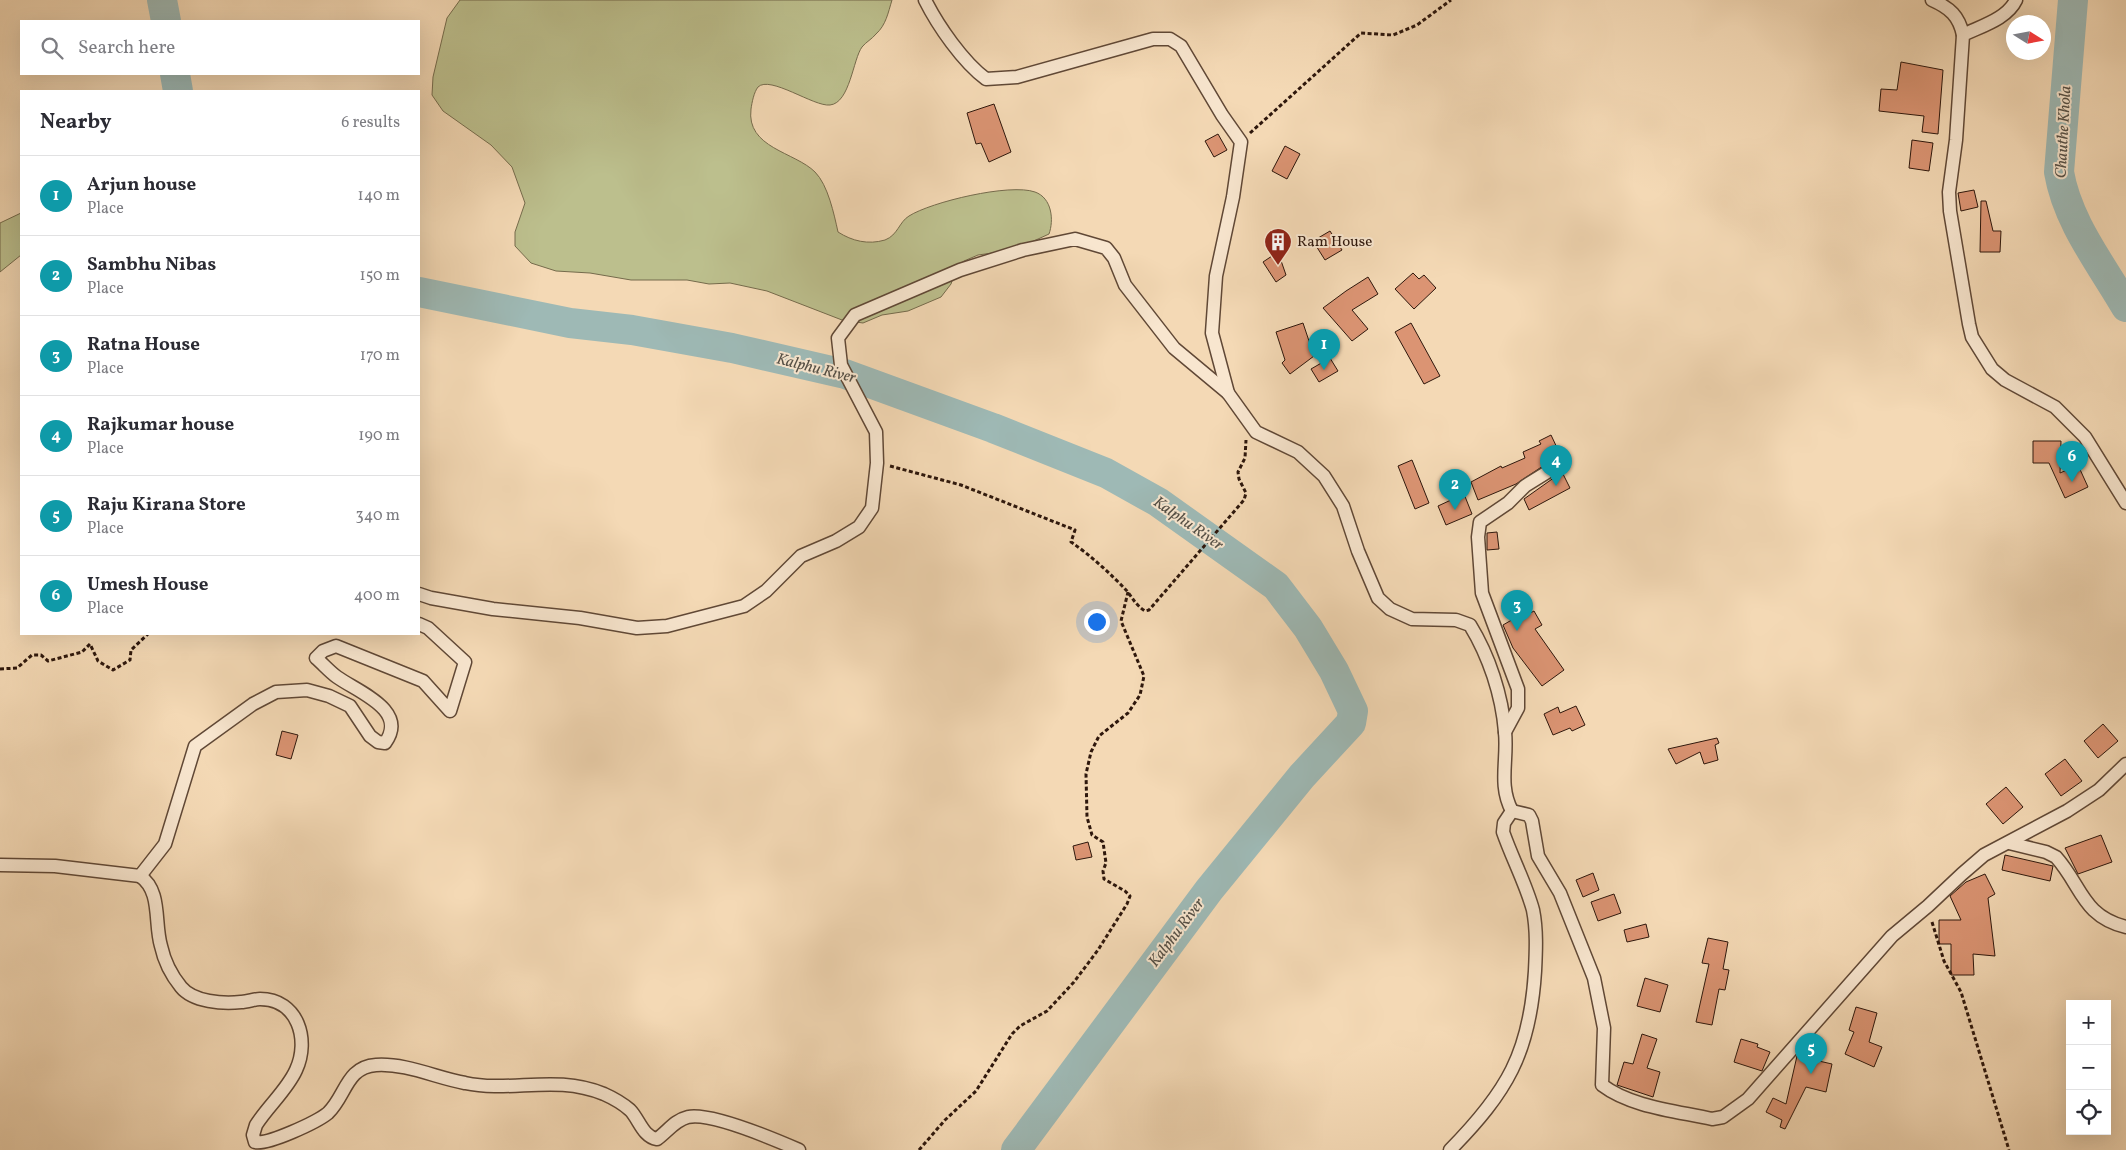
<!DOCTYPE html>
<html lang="en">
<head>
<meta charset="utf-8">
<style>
	:root { --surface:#fff; --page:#f2f2f3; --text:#2b2b33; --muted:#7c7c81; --line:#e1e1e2; --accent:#ea580c }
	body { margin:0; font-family:Vollkorn,serif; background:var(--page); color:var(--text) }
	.controls { position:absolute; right:15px; bottom:15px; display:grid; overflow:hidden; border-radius:0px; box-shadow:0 5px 20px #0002 }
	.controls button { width:45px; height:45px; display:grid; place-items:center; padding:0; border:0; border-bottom:1px solid var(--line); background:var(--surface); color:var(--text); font:25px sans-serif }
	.compass { position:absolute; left:2006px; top:15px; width:45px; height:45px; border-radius:50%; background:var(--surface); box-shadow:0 5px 20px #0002; rotate:101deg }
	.you { position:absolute; left:1096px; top:621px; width:18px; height:18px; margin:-12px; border:4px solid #fff; border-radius:50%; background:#1a73e8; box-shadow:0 0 0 8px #1a73e833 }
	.badge { display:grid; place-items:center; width:32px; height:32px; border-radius:50%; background:var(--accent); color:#fff; font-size:16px; font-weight:700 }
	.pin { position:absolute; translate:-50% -41px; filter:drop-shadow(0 1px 2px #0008) }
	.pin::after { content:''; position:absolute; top:26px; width:18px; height:15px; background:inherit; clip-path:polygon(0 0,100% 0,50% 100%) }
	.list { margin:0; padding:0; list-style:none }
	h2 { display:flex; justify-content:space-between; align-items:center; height:65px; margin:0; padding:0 20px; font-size:21px }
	h2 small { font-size:16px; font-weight:400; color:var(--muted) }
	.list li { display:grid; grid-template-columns:32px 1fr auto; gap:15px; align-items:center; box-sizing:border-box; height:80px; padding:0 20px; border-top:1px solid var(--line) }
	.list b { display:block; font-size:19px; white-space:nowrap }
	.list p { margin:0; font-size:16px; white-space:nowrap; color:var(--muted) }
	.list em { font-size:16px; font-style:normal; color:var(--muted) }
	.icon { flex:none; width:28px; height:28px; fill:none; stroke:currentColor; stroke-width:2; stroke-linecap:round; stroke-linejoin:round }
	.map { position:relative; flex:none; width:2126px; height:1150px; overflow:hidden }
	.search { position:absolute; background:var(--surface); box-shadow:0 5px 20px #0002; left:20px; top:20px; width:400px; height:55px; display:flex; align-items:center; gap:12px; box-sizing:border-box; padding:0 18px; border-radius:0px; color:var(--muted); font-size:19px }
	.panel { position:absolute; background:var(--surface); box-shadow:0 5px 20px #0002; left:20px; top:90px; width:400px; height:545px; border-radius:0px }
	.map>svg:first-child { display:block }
</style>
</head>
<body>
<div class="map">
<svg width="2126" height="1150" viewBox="0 0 2126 1150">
	<rect width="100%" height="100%" fill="#f4d9b5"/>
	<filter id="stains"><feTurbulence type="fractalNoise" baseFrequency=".004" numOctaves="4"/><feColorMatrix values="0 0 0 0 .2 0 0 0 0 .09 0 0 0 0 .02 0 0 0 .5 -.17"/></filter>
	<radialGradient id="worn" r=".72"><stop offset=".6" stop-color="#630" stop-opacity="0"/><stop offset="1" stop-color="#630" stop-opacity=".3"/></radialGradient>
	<g fill="#bcbf8d" stroke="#756b4c">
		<path d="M460 0H892C888 13 886 25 876 34 872 39 866 42 862 47 853 59 850 103 830 105 814 107 770 75 758 87 754 92 752 102 751 109 746 148 795 152 815 172 828 185 834 214 838 232 852 241 868 245 885 240 898 235 899 222 909 216 931 202 1010 183 1035 192 1052 198 1054 220 1049 234L1014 250 978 255 964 261 957 266 951 284 941 297 908 311 882 315 863 323 842 320 767 291 730 283 709 284 687 280H631L590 273 556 271 531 263 515 246V232L525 203 512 167 491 145 443 111 432 95 433 77 447 18Z"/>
		<polygon points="21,213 21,255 0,272 0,223"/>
	</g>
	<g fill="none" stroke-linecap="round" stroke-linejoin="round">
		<g stroke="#9eb9b5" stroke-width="30">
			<polyline points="162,0 166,21"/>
			<path d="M2073 0 2059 172C2067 221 2101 264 2126 307"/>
			<polyline points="175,74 178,91"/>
			<polyline points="419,292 570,323 632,330 732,348 845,374 993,428 1106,473 1158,502 1276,586 1308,628 1334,671 1353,711 1351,723 1302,776 1209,890 1016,1150"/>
		</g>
	</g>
	<g fill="#db9473" stroke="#2e170c">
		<polygon points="1901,62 1943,70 1938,134 1922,132 1924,116 1879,111 1881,89 1897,90"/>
		<polygon points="994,104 1011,152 989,162 981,143 976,144 967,113"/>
		<polygon points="1218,134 1227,150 1214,157 1205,141"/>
		<polygon points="1912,140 1933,143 1929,171 1909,168"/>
		<polygon points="1285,146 1300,154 1287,179 1272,171"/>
		<polygon points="1974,190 1978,207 1961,211 1958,193"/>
		<polygon points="1981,201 1986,201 1993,231 2001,231 2000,252 1980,252"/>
		<polygon points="1330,231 1342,250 1325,260 1313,241"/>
		<polygon points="1278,252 1286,275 1276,282 1263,262"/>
		<polygon points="1413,273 1419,279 1424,275 1436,288 1414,309 1395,289"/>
		<polygon points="1368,277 1378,294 1352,310 1368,329 1352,341 1323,308 1346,291"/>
		<polygon points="1303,323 1314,356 1290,374 1282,363 1285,360 1276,332"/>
		<polygon points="1411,323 1440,376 1424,384 1395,332"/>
		<polygon points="1330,358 1338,371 1319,382 1311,369"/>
		<polygon points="1551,435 1559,452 1553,455 1555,458 1516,484 1478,500 1471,482 1501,466 1502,468 1525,458 1523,452 1541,444 1539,441"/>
		<polygon points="2033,441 2061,441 2060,473 2078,465 2088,487 2065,498 2049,463 2033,463"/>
		<polygon points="1412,460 1429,503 1415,509 1398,466"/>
		<polygon points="1562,472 1570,488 1529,510 1524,499"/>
		<polygon points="1464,494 1472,514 1446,525 1438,506"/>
		<polygon points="1497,532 1499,549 1487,550 1487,533"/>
		<polygon points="1534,611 1542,625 1535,629 1564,670 1542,686 1513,648 1503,625 1522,614 1523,617"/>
		<polygon points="1576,706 1585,725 1572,731 1570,728 1553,735 1544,714 1558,707 1560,713"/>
		<polygon points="2103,724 2118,741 2098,758 2084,741"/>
		<polygon points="282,731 298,735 291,759 276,755"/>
		<polygon points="1717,738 1719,743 1715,745 1718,760 1704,764 1700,752 1676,764 1668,749"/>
		<polygon points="2065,759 2082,781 2061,796 2045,774"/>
		<polygon points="2006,787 2023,807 2003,824 1986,804"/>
		<polygon points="2101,835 2112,862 2078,874 2065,848"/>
		<polygon points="1088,842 1092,857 1076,860 1073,846"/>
		<polygon points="2005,855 2053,866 2050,881 2002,870"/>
		<polygon points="1593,873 1599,890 1583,897 1576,880"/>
		<polygon points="1985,874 1995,894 1988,898 1995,956 1973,954 1974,975 1951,975 1951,944 1939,944 1939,920 1961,920 1950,896 1966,882"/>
		<polygon points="1614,894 1621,913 1598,921 1591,902"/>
		<polygon points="1646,924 1649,937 1627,942 1624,930"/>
		<polygon points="1708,938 1728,942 1723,969 1729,970 1725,990 1719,989 1712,1025 1696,1022 1709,964 1702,963"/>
		<polygon points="1645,978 1668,985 1660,1012 1637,1006"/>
		<polygon points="1856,1007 1877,1013 1869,1042 1882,1047 1874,1067 1845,1054 1854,1032 1849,1030"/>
		<polygon points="1642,1034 1657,1039 1647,1068 1660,1072 1653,1097 1617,1085 1624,1062 1633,1064"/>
		<polygon points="1741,1039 1758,1044 1757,1047 1770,1052 1762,1071 1734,1062"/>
		<polygon points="1797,1056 1832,1064 1826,1092 1806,1087 1785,1129 1780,1127 1782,1120 1766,1112 1773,1098 1786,1104"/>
	</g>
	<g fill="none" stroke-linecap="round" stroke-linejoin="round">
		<defs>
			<g id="minor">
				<path d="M925 0C938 26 963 62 986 79L1017 77 1153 39H1170L1181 46 1222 115 1241 142 1233 197 1216 276 1212 333 1228 393"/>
				<path d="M1932 0C1950 8 1959 16 1963 35"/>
				<path d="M2016 0C2007 19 1981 26 1963 35L1956 140 1949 192 1950 211 1969 324 1972 337 1992 369 2005 380 2055 407 2085 437 2126 503"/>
				<path d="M419 594 431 598 493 609 580 618 637 628 667 626 744 606 766 591 801 556 836 541 859 527 872 508 877 463 876 432 841 365 838 338 855 315 960 270 1023 250 1075 239 1106 248 1114 258 1125 285 1174 348 1228 393 1256 432 1298 452 1324 476 1343 506 1358 551 1378 598 1390 609 1412 619 1456 620 1470 625C1489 656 1502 695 1505 732 1508 760 1498 785 1512 811"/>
				<polyline points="1505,732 1518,708 1518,689 1482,593 1478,537 1480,522 1508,503 1525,486 1562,463"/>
				<path d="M1512 811 1529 815 1532 821 1538 856 1560 893 1594 978 1604 1028 1602 1085C1631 1107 1676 1111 1712 1119L1723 1117 1748 1099 1892 936 1928 906 1962 874 1984 855 2067 811 2099 790 2126 764"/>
				<path d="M2009 843 2046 852 2056 857C2082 886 2082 916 2126 927"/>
				<path d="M0 865 55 866 140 876 165 844 195 746 253 704 276 692 307 690 329 696 350 706 370 736 378 742 385 743C409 710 358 692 337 677 330 672 323 664 316 658L323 651 336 646 423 681 450 711 465 662 428 628 419 624"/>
				<path d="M140 876C162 891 154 923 161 946 164 960 172 976 181 987 193 1002 223 1004 241 1002 248 1002 254 999 260 999 298 999 310 1040 296 1070 287 1090 268 1106 256 1125L253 1135 255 1142C268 1145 317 1122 328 1113 346 1096 346 1067 376 1065 406 1063 437 1078 465 1083 512 1093 555 1074 604 1094 613 1098 622 1103 630 1110 639 1119 643 1137 657 1139 667 1132 675 1120 688 1117 711 1112 776 1140 799 1150"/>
				<path d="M1450 1150C1507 1092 1530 1053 1535 971 1536 951 1537 930 1533 910 1526 884 1512 858 1503 832L1504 823 1512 811"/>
			</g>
		</defs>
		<use href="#minor" stroke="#604836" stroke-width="15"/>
		<g stroke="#2e170c" stroke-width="3" stroke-dasharray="4 2.5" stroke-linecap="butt">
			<polyline points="1250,133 1361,33 1393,35 1417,25 1451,0"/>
			<path d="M890 466 961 485 1075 530 1071 542C1089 554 1112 575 1127 591 1133 599 1136 605 1145 611L1149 610 1244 500 1246 493 1239 479 1238 472 1245 458 1246 440"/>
			<polyline points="0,669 17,668 32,655 41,655 48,661 82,652 90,644 98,661 113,670 130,660 131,650 148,634"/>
			<polyline points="1932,922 1944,961 1961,992 2009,1150"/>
			<polyline points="919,1150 945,1120 976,1091 1012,1034 1020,1026 1047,1011 1074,982 1098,950 1127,904 1130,896 1125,891 1104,879 1103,871 1106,863 1103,842 1092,835 1087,817 1086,774 1091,752 1099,736 1128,713 1140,695 1144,676 1121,621 1128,592"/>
		</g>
		<use href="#minor" stroke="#f8e6cf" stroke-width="12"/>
	</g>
	<defs>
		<symbol id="building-pin" viewBox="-11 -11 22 30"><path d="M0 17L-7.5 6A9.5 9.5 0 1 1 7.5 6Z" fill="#8f2418" stroke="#f8e6cf"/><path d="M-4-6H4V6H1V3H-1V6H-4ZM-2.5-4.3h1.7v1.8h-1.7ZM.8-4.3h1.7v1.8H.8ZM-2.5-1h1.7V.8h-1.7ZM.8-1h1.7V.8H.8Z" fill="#fff"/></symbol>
	</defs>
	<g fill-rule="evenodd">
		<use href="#building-pin" x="1262" y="226" width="32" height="43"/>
	</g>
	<g text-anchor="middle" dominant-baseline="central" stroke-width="4" stroke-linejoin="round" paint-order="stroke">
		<g font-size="15" fill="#2e170c" stroke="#f8e6cf" text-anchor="start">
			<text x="1297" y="242">Ram House</text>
		</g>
		<g font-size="16" font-style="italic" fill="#555047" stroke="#f8e6cf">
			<text transform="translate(2064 132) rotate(-87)">Chauthe Khola</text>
			<text transform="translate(816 369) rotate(14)">Kalphu River</text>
			<text transform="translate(1188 524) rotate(35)">Kalphu River</text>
			<text transform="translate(1177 933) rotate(-53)">Kalphu River</text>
		</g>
	</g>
	<rect width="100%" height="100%" filter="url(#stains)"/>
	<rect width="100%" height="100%" fill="url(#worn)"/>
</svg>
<div class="controls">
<button>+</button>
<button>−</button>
<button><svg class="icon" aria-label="locate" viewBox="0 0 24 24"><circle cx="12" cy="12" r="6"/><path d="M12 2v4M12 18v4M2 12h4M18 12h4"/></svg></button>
</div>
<svg class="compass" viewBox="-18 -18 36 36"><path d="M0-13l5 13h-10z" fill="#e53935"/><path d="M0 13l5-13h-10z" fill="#7c7c81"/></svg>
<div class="you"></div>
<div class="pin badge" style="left:1324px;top:370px;background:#0f9aa8">1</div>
<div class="pin badge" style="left:1455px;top:510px;background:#0f9aa8">2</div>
<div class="pin badge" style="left:1517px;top:631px;background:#0f9aa8">3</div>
<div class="pin badge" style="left:1556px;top:486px;background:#0f9aa8">4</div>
<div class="pin badge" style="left:1811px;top:1074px;background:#0f9aa8">5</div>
<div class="pin badge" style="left:2072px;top:482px;background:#0f9aa8">6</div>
<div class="search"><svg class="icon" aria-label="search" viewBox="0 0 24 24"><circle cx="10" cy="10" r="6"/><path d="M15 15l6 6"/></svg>Search here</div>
<section class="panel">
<h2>Nearby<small>6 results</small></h2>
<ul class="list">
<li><span class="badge" style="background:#0f9aa8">1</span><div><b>Arjun house</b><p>Place</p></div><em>140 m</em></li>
<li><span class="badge" style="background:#0f9aa8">2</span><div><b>Sambhu Nibas</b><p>Place</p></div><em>150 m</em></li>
<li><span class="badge" style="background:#0f9aa8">3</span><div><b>Ratna House</b><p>Place</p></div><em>170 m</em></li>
<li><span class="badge" style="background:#0f9aa8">4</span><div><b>Rajkumar house</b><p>Place</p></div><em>190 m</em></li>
<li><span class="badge" style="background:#0f9aa8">5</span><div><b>Raju Kirana Store</b><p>Place</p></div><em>340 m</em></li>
<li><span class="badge" style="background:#0f9aa8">6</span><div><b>Umesh House</b><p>Place</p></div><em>400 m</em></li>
</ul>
</section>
</div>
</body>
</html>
